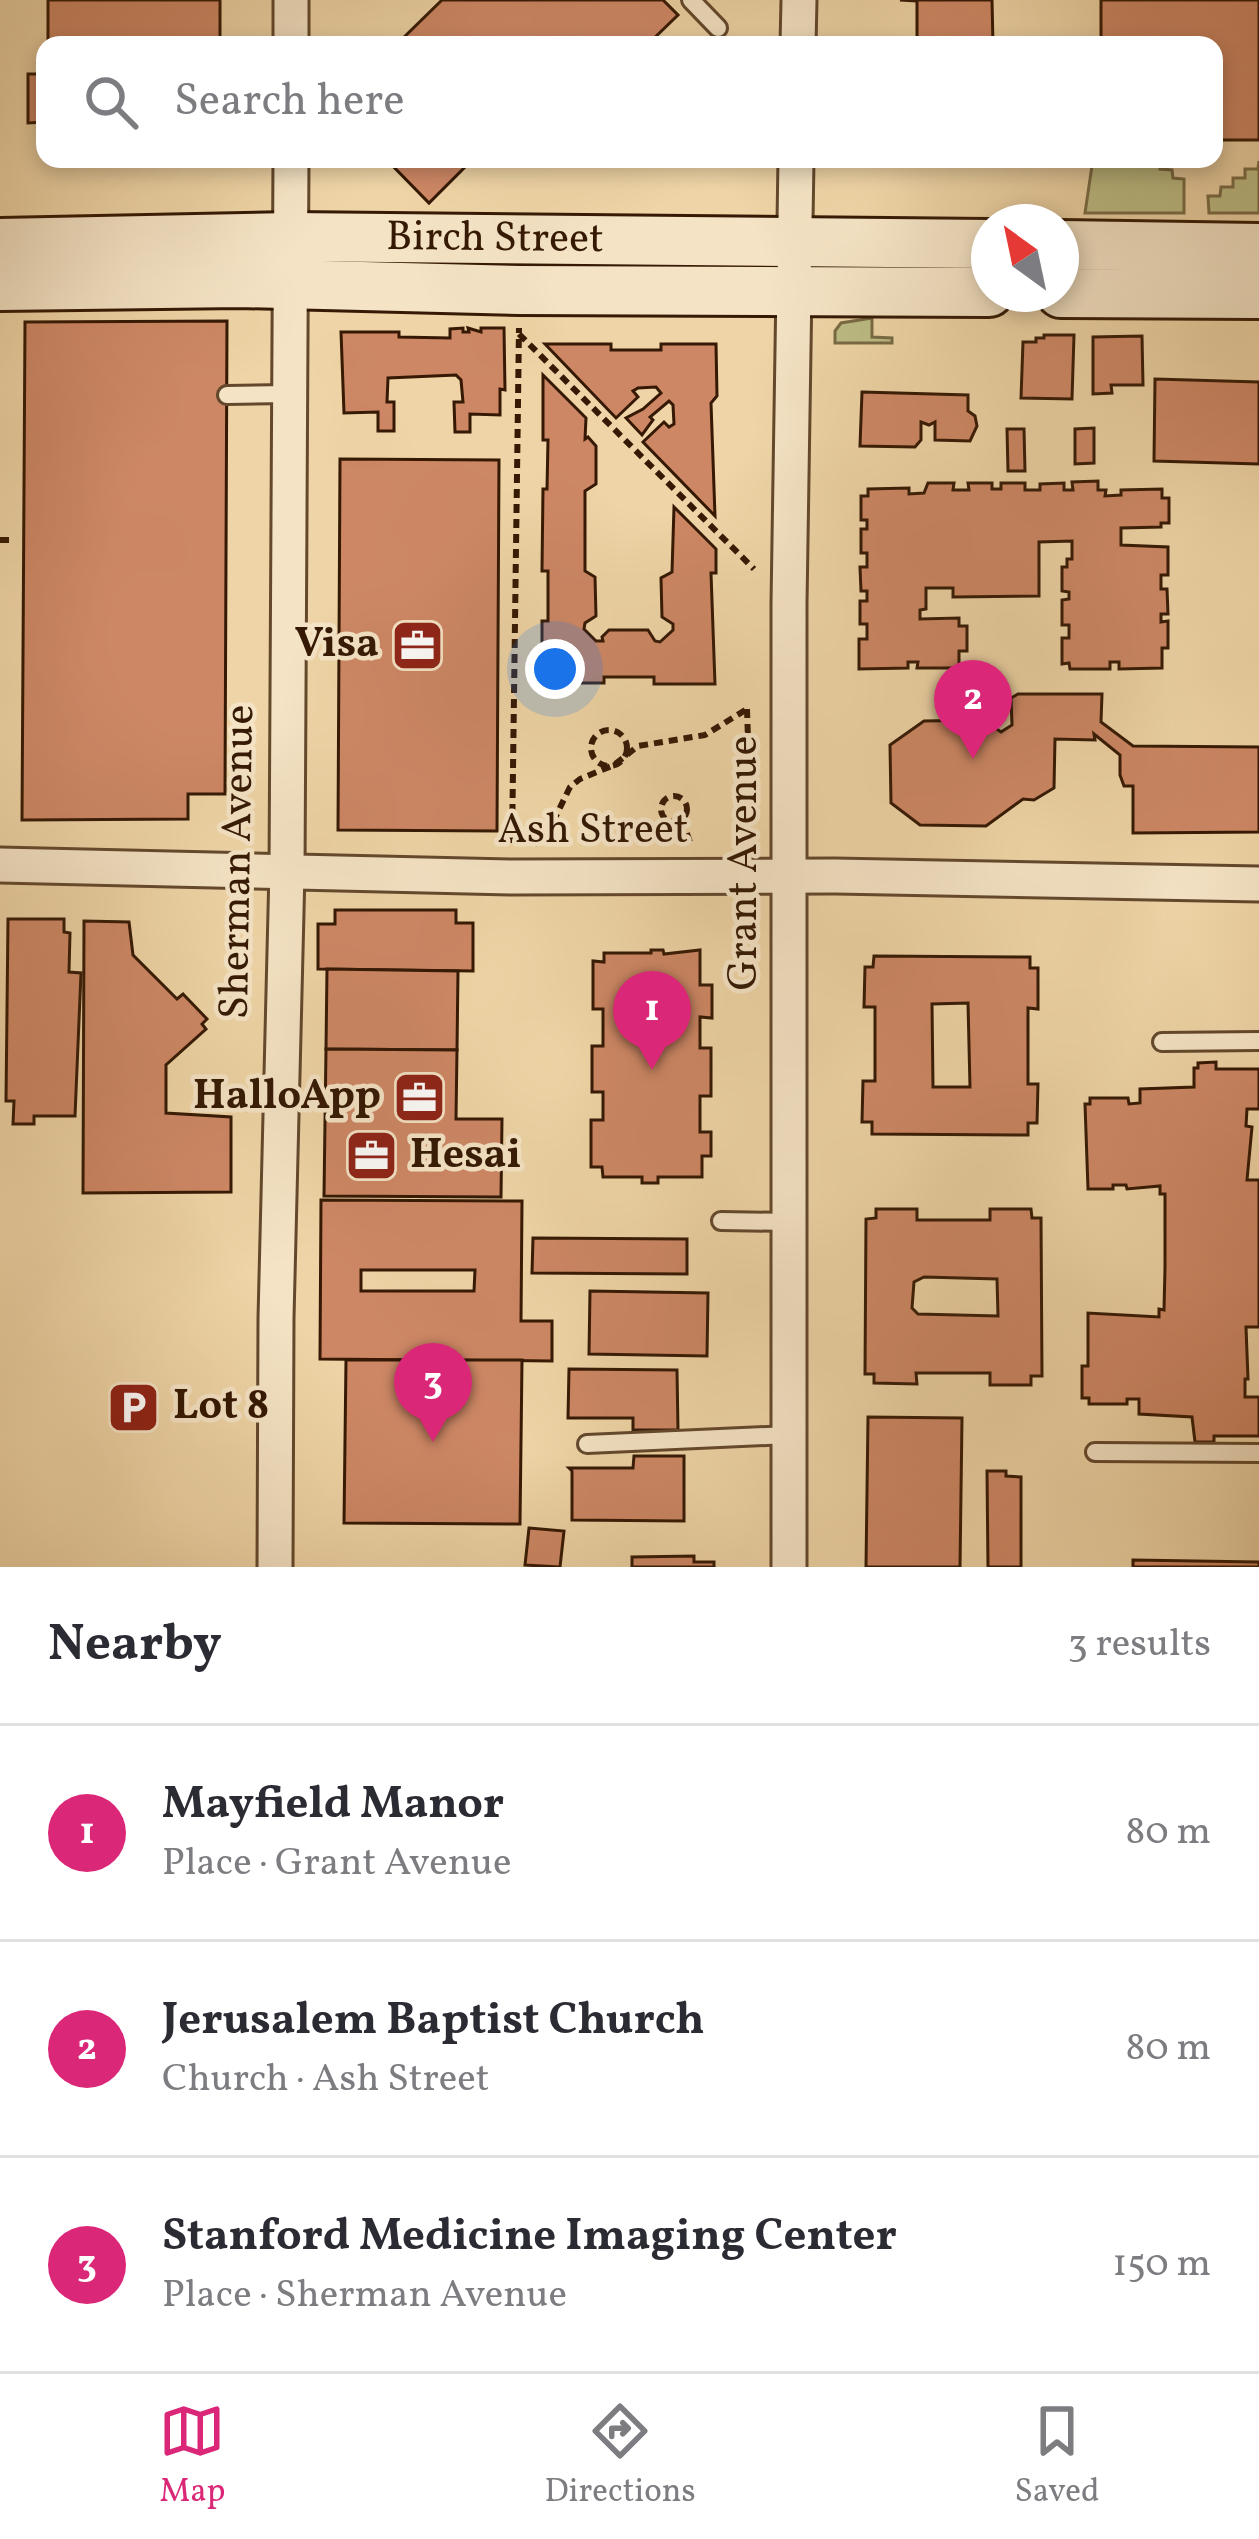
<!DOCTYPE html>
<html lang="en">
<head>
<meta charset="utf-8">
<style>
	:root { --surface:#fff; --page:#f2f2f3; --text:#2b2b33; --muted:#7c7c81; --line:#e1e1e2; --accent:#db2777 }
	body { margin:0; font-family:Vollkorn,serif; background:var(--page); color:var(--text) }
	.compass { position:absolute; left:971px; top:204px; width:108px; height:108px; border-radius:50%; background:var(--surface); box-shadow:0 6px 18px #0003; rotate:327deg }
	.you { position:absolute; left:555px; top:669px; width:42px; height:42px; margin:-30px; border:9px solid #fff; border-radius:50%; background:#1a73e8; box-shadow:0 0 0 18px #1a73e833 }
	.badge { display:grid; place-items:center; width:78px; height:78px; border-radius:50%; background:var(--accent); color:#fff; font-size:39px; font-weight:700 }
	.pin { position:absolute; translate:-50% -99px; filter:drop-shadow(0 3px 6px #0008) }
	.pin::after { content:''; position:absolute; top:63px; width:42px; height:36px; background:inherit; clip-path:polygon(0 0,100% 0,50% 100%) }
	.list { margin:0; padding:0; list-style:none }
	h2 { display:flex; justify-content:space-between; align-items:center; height:156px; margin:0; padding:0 48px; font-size:51px }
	h2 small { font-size:39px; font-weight:400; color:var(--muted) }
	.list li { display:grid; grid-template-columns:78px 1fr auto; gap:36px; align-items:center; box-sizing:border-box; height:216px; padding:0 48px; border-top:3px solid var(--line) }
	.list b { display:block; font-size:45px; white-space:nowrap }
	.list p { margin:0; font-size:39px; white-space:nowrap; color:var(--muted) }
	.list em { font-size:39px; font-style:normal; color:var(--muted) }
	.icon { flex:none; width:66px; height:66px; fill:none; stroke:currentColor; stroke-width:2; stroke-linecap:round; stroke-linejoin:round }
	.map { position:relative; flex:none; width:1259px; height:1567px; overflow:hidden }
	.search { position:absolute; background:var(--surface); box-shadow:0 6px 18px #0003; left:36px; right:36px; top:36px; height:132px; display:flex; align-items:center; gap:30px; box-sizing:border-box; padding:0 42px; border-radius:24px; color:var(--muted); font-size:45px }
	.sheet { height:804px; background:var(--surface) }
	nav { display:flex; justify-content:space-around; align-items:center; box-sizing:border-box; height:168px; border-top:3px solid var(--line); background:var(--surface); font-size:33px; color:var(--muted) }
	nav a { display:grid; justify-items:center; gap:6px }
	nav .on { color:var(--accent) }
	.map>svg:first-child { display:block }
</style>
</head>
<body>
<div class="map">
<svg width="1259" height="1567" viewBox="0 0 1259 1567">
	<rect width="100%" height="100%" fill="#eed4a6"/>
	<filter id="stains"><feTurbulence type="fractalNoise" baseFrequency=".00167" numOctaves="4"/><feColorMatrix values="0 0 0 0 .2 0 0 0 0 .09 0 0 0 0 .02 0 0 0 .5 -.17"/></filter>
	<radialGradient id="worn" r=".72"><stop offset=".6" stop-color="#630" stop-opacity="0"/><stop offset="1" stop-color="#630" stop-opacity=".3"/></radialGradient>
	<g fill="#bcbc84" stroke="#786a44" stroke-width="3">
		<polygon points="1093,159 1160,160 1160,169 1172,170 1173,178 1184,179 1184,213 1085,213"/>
		<polygon points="1259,161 1259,213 1209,213 1208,196 1220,196 1221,187 1233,187 1233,178 1245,178 1245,169 1258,169"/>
		<polygon points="872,318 872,337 892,338 892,343 835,343 835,331 841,323"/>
	</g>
	<g fill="#cd8765" stroke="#351904" stroke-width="3" fill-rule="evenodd">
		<rect x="48" y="0" width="172" height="45"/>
		<polygon points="442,0 663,0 678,15 647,45 396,45"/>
		<polygon points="900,0 992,0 993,45 917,45 917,1"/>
		<polygon points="1101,0 1259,0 1259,140 1214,140 1214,45 1101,45"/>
		<polygon points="28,74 45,74 45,122 28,123"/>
		<polygon points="386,159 473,159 429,203"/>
		<polygon points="227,321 225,794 188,794 188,819 22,820 25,322"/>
		<polygon points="463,328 463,332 469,332 468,328 481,332 481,328 504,328 505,390 500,389 500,415 470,414 470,432 455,432 454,402 463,402 461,380 456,375 388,378 387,402 394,402 394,431 378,431 378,412 344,413 341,332 399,332 399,337 450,338 450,329"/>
		<polygon points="1044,335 1074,335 1072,399 1021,398 1023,342 1036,342 1036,338 1044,338"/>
		<polygon points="1142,336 1143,385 1111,385 1112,393 1093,394 1093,337"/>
		<polygon points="545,344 611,344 611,350 661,350 661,344 716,344 717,396 711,403 715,516 643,442 664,422 669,427 674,424 673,405 669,401 650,417 653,420 642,435 626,418 643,409 661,393 656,387 638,388 633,391 638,397 616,418"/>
		<polygon points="543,375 586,418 585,439 588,437 596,446 596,484 585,491 585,571 595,577 596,616 585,623 584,629 596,641 603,641 602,637 609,630 648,630 655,641 660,642 673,630 673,624 662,617 661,578 672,572 674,507 716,549 716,573 711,573 715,684 654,684 654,677 604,677 604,683 542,683 542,621 548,621 548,571 542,571 543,489 547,489 548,440 543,440"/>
		<polygon points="1155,379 1259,382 1259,464 1154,461"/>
		<polygon points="862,392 968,395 968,411 975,416 977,426 970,441 935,440 935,422 929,425 921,422 921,440 915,447 860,446"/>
		<polygon points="1094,428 1094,463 1075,464 1075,429"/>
		<polygon points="1007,429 1024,429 1025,471 1008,471"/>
		<polygon points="340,459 499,460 497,831 338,830"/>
		<polygon points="1098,481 1098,490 1106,490 1105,496 1121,495 1121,490 1162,489 1162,498 1169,498 1169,523 1161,523 1161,527 1121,528 1121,545 1168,547 1168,575 1161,575 1161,589 1167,589 1168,614 1161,614 1161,622 1168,621 1168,648 1162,648 1162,668 1119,669 1119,662 1110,662 1110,669 1070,669 1069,663 1062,664 1062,638 1069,638 1069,625 1062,625 1062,600 1069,599 1069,592 1062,591 1062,567 1067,567 1067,559 1072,559 1072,541 1039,542 1039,596 953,597 953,588 926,588 926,609 920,610 920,619 959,618 959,626 967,626 967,651 959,651 959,668 917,668 918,662 908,662 908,668 859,669 859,639 867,639 867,624 860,624 860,601 867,601 867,591 861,591 860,567 867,567 867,553 861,553 861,529 867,529 867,520 861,520 861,496 868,496 868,489 909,488 909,494 924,493 928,483 954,483 953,490 969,490 968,483 992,483 992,489 1001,489 1001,483 1025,483 1025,490 1040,490 1040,484 1064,483 1064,490 1073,490 1072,482"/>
		<polygon points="1018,694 1102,694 1101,722 1133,746 1259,747 1259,832 1133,833 1133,786 1124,786 1120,775 1120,755 1094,734 1095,740 1055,739 1054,788 1034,800 1023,799 986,826 920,825 891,803 890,745 924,721 984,720 1001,732 1012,725 1011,698"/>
		<polygon points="335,910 456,910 456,923 473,923 473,971 318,969 318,924 335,924"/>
		<polygon points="8,919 64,919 64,932 70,933 69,972 81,973 75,1116 34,1116 34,1124 13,1124 14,1101 6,1101"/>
		<polygon points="84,921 129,922 133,955 177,999 183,994 207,1019 202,1024 206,1029 166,1065 166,1113 231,1117 231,1192 83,1193"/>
		<polygon points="651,950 663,950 664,954 700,950 700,985 712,985 712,1018 700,1017 700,1048 711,1048 711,1096 700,1096 700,1132 711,1132 711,1156 702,1156 702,1177 658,1177 658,1183 642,1183 642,1177 603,1177 602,1167 591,1167 591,1120 603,1120 603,1092 592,1092 592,1046 603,1046 603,1009 593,1009 593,961 604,962 604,953 651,953"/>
		<path d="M874 956 1030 957V968H1038V1009L1028 1008V1084H1038L1037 1123H1028V1135L872 1134V1122H862L863 1081H875V1007H864L865 967H873ZM968 1003 970 1087H933L932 1004Z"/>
		<polygon points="327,969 458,971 457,1050 326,1049"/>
		<polygon points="326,1049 457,1050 456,1119 502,1119 501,1197 324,1196"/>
		<polygon points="1216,1062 1216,1069 1259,1069 1259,1109 1247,1109 1246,1126 1252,1127 1247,1180 1259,1180 1259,1327 1246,1327 1248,1379 1245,1379 1245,1397 1259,1397 1259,1436 1214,1436 1214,1442 1195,1442 1192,1417 1139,1414 1139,1399 1127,1399 1127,1404 1089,1404 1089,1398 1082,1398 1082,1366 1088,1366 1088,1313 1159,1317 1159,1309 1164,1310 1165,1268 1165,1194 1160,1194 1160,1186 1127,1189 1126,1185 1113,1185 1113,1189 1088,1189 1085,1104 1090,1104 1090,1098 1128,1098 1129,1104 1140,1103 1140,1089 1194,1087 1194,1068 1198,1068 1198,1063"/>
		<path d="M321 1200 522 1201 521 1321H552V1361L320 1359ZM361 1270H475L474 1291H361Z"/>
		<path d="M876 1209H917V1220H990V1209H1031L1032 1218H1041L1042 1376H1031V1385H990V1373H916L917 1384 874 1383V1374H865L866 1219 876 1218ZM924 1277 997 1279 998 1316 918 1314 912 1308 914 1282Z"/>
		<polygon points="533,1238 687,1239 687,1274 532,1273"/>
		<polygon points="590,1291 708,1293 707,1356 589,1354"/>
		<polygon points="346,1360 522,1360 520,1524 344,1523"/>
		<polygon points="569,1369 677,1370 678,1430 633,1430 633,1418 568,1418"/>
		<polygon points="868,1417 962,1418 960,1567 866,1567"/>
		<polygon points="634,1456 684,1456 684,1521 572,1520 572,1471 569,1468 633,1468"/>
		<polygon points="987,1471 1006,1471 1006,1476 1021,1477 1021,1567 988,1567"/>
		<polygon points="529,1528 564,1531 560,1567 525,1565"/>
		<polygon points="694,1556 694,1562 714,1562 714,1567 632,1567 632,1557"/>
		<polygon points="1133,1560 1259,1562 1259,1567 1133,1567"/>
	</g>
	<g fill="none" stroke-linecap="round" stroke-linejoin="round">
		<defs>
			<g id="lane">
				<polyline points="691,0 718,28"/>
				<polyline points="227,395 289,394"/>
				<polyline points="1162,1042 1259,1041"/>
				<polyline points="721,1221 789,1222"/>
				<polyline points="587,1444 789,1435"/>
				<polyline points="1095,1452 1259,1453"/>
			</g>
			<g id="street">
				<polyline points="291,0 291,45"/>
				<polyline points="798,45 799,0"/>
				<polyline points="0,865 512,877 835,876 1259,884"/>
				<polyline points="275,1567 276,1318 287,871 291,159"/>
				<polyline points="789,1567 789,604 796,159"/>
			</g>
			<g id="secondary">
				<path id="s1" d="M0 243 291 237 989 244"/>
				<polyline points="1061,245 1259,248"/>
				<polyline points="0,286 240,283 519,290 989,292"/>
				<polyline points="1061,293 1259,294"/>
			</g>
		</defs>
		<use href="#lane" stroke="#63482c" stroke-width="22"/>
		<use href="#street" stroke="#63482c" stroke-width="39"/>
		<use href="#secondary" stroke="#351904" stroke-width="54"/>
		<g stroke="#351904" stroke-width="6" stroke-dasharray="9 6" stroke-linecap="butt">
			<polyline points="519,334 754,569"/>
			<polyline points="0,540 10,540"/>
			<polyline points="747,709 751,829"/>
			<circle cx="609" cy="748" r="18"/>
			<circle cx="674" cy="809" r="13"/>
			<polyline points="682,819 691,845"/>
			<polyline points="512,843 519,328"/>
			<polyline points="534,845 555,818 570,787 580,779 614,765 638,746 705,735 747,709"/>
		</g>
		<use href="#lane" stroke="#f4e3c5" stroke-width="16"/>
		<use href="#street" stroke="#f4e3c5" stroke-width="33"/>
		<use href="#secondary" stroke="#f4e3c5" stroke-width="48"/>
	</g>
	<defs>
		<symbol id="office-square" viewBox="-11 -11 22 22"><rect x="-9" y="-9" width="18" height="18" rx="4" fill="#8f2418" stroke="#f4e3c5"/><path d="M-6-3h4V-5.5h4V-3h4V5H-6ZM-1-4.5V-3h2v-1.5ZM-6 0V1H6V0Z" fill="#fff"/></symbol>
		<symbol id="parking-square" viewBox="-11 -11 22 22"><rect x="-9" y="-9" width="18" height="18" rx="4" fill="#8f2418" stroke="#f4e3c5"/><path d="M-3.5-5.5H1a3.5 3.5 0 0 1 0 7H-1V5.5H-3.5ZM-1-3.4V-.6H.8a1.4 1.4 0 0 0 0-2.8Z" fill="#fff"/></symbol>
	</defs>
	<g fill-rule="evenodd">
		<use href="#office-square" x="388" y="616" width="59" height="59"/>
		<use href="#office-square" x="390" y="1068" width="59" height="59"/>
		<use href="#office-square" x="342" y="1126" width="59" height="59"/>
		<use href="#parking-square" x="104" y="1378" width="59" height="59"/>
	</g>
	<g text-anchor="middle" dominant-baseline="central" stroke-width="9" stroke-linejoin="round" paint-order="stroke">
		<g font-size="42" fill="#351904" stroke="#f4e3c5">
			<text stroke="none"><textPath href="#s1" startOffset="495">Birch Street</textPath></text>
			<text x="593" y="831">Ash Street</text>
			<text transform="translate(239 862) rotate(-89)">Sherman Avenue</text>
			<text transform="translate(745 863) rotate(-90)">Grant Avenue</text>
		</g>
		<g font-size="42" font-weight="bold" fill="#351904" stroke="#f4e3c5" text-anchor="end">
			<text x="379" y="645">Visa</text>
			<text x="381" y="1097">HalloApp</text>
			<text x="410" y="1156" text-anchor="start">Hesai</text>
			<text x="173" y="1407" text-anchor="start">Lot 8</text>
		</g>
	</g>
	<rect width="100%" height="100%" filter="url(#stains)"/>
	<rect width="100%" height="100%" fill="url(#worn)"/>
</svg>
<svg class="compass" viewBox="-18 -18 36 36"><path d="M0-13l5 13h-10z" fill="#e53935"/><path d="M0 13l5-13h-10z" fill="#7c7c81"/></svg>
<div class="you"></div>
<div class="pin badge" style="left:652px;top:1070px">1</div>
<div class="pin badge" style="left:973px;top:759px">2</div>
<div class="pin badge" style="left:433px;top:1442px">3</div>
<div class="search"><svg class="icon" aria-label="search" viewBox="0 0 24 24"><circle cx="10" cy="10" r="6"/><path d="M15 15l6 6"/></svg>Search here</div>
</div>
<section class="sheet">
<h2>Nearby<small>3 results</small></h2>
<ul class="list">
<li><span class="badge">1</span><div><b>Mayfield Manor</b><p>Place · Grant Avenue</p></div><em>80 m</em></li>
<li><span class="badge">2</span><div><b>Jerusalem Baptist Church</b><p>Church · Ash Street</p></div><em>80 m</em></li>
<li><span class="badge">3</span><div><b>Stanford Medicine Imaging Center</b><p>Place · Sherman Avenue</p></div><em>150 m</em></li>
</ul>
</section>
<nav>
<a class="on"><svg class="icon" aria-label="map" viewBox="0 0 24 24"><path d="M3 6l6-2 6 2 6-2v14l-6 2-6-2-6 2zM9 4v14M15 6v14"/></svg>Map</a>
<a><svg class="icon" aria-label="directions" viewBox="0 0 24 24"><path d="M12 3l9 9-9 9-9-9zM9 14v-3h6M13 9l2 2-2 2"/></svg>Directions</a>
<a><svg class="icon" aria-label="saved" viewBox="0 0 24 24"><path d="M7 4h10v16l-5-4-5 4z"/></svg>Saved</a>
</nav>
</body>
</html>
